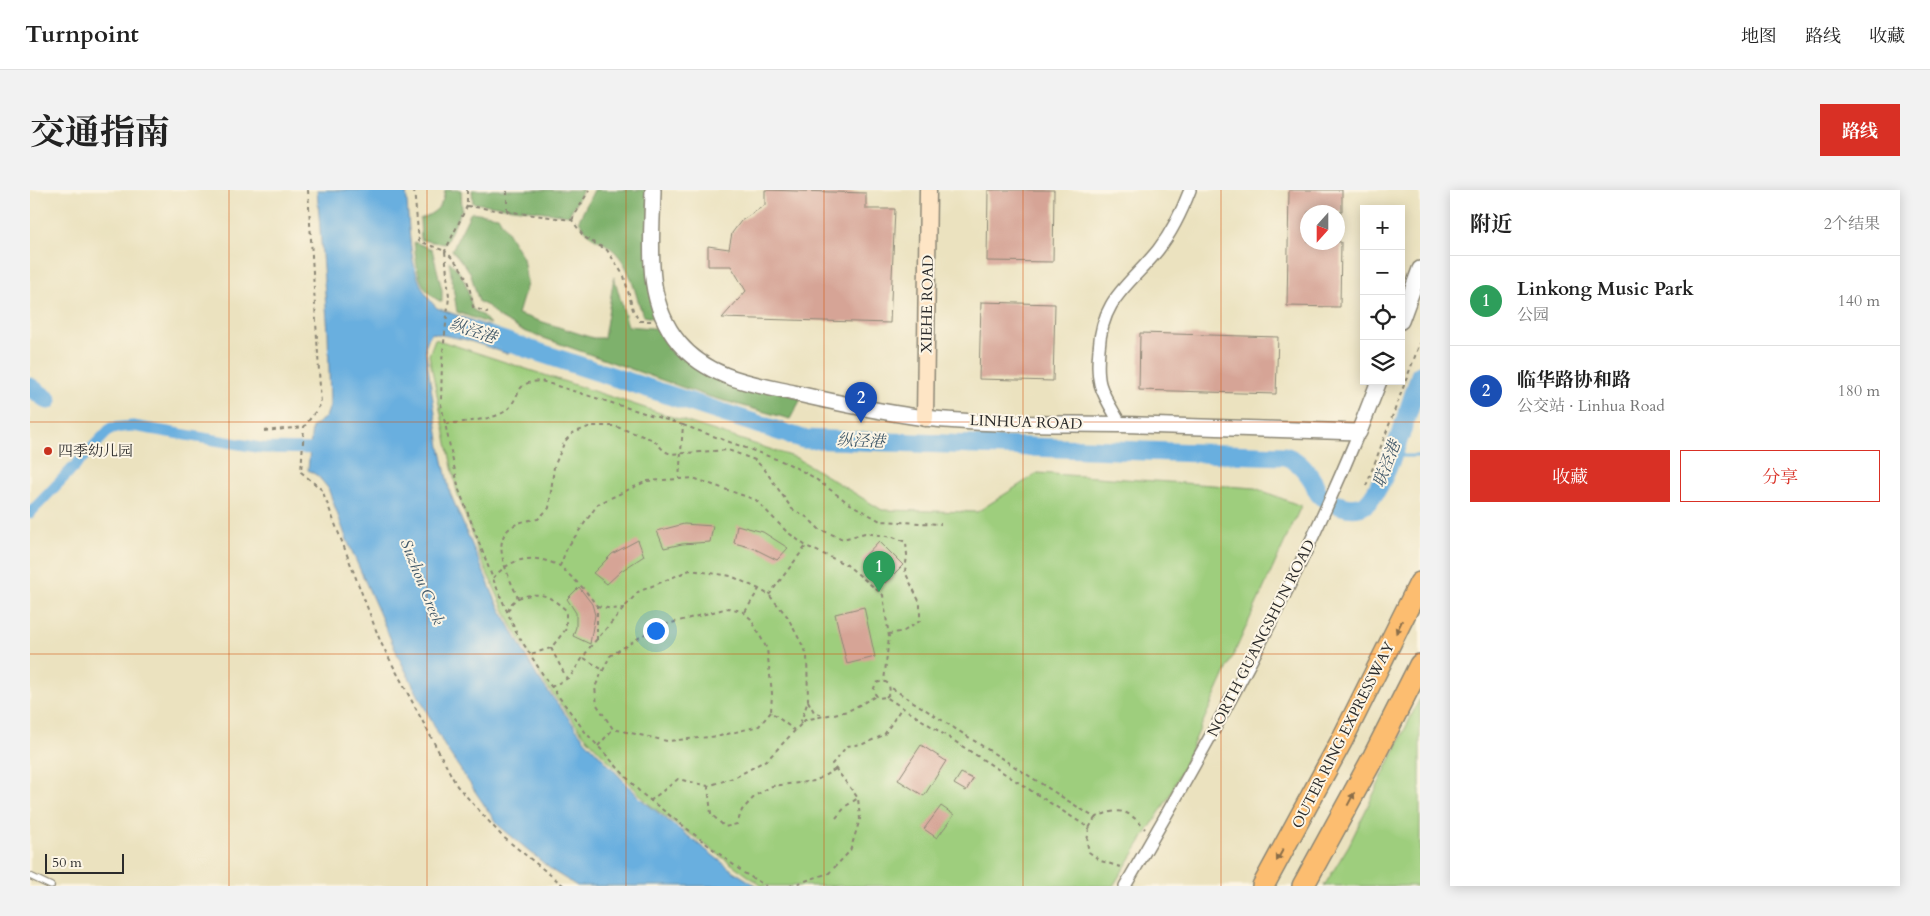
<!DOCTYPE html>
<html lang="zh">
<head>
<meta charset="utf-8">
<style>
	:root { --surface:#fff; --page:#f2f2f2; --text:#222; --muted:#767676; --line:#e0e0e0; --accent:#d93025 }
	body { margin:0; font-family:Cardo,"Noto Serif SC",serif; background:var(--page); color:var(--text) }
	.controls { position:absolute; right:15px; top:15px; display:grid; overflow:hidden; border-radius:0px; box-shadow:0 2px 12px #0003 }
	.controls button { width:45px; height:45px; display:grid; place-items:center; padding:0; border:0; border-bottom:1px solid var(--line); background:var(--surface); color:var(--text); font:25px sans-serif }
	.compass { position:absolute; left:1270px; top:15px; width:45px; height:45px; border-radius:50%; background:var(--surface); box-shadow:0 2px 12px #0003; rotate:201deg }
	.scale { position:absolute; left:15px; bottom:12px; width:79px; box-sizing:border-box; padding-left:5px; border:2px solid #2b2b2b; border-top:0; font-size:14px; line-height:18px; white-space:nowrap; color:#2b2b2b; -webkit-text-stroke:4px #fcf5e5; paint-order:stroke }
	.you { position:absolute; left:625px; top:440px; width:18px; height:18px; margin:-12px; border:4px solid #fff; border-radius:50%; background:#1a73e8; box-shadow:0 0 0 8px #1a73e833 }
	.badge { display:grid; place-items:center; width:32px; height:32px; border-radius:50%; background:var(--accent); color:#fff; font-size:16px; font-weight:700 }
	.pin { position:absolute; translate:-50% -41px; filter:drop-shadow(0 1px 2px #0008) }
	.pin::after { content:''; position:absolute; top:26px; width:18px; height:15px; background:inherit; clip-path:polygon(0 0,100% 0,50% 100%) }
	.list { margin:0; padding:0; list-style:none }
	h2 { display:flex; justify-content:space-between; align-items:center; height:65px; margin:0; padding:0 20px; font-size:21px }
	h2 small { font-size:16px; font-weight:400; color:var(--muted) }
	.list li { display:grid; grid-template-columns:32px 1fr auto; gap:15px; align-items:center; box-sizing:border-box; height:90px; padding:0 20px; border-top:1px solid var(--line) }
	.list b { display:block; font-size:19px; white-space:nowrap }
	.list p { margin:0; font-size:16px; white-space:nowrap; color:var(--muted) }
	.list em { font-size:16px; font-style:normal; color:var(--muted) }
	.actions { display:flex; gap:10px; padding:15px 20px }
	.actions a { flex:1; padding:11px 0; border:1px solid var(--accent); border-radius:0px; text-align:center; font-size:18px; color:var(--accent) }
	.actions .main { background:var(--accent); color:#fff }
	.icon { flex:none; width:28px; height:28px; fill:none; stroke:currentColor; stroke-width:2; stroke-linecap:round; stroke-linejoin:round }
	.map { position:relative; flex:none; width:1390px; height:696px; overflow:hidden; border-radius:0px }
	header { display:flex; align-items:center; gap:30px; box-sizing:border-box; height:70px; padding:0 25px; background:var(--surface); border-bottom:1px solid var(--line) }
	header strong { font-size:24px }
	nav { display:flex; gap:28px; margin-inline-start:auto; font-size:18px }
	.intro { display:flex; align-items:center; justify-content:space-between; box-sizing:border-box; height:120px; padding:0 30px }
	h1 { margin:0; font-size:35px }
	.button { padding:12px 22px; border-radius:0px; background:var(--accent); color:#fff; font-size:18px; font-weight:700 }
	main { display:flex; gap:30px; padding:0 30px }
	aside { flex:1; background:var(--surface); border-radius:0px; box-shadow:0 2px 12px #0003 }
	.map>svg:first-child { display:block }
</style>
</head>
<body>
<header>
<strong>Turnpoint</strong>
<nav><a>地图</a><a>路线</a><a>收藏</a></nav>
</header>
<div class="intro"><h1>交通指南</h1><a class="button">路线</a></div>
<main>
<div class="map">
<svg width="1390" height="696" viewBox="0 0 1390 696">
	<rect width="100%" height="100%" fill="#fcf5e5"/>
	<filter id="ink" filterUnits="userSpaceOnUse"><feTurbulence type="fractalNoise" baseFrequency=".02" numOctaves="2"/><feDisplacementMap in="SourceGraphic" scale="10" xChannelSelector="R" yChannelSelector="G"/><feConvolveMatrix kernelMatrix="1 2 1 2 8 2 1 2 1" color-interpolation-filters="sRGB"/></filter>
	<filter id="wash" filterUnits="userSpaceOnUse"><feTurbulence type="fractalNoise" baseFrequency=".0096" numOctaves="4" result="noise"/><feDisplacementMap in="SourceGraphic" scale="20" xChannelSelector="R" yChannelSelector="G"/><feGaussianBlur stdDeviation="1.12" result="paint"/><feColorMatrix in="noise" values="0 0 0 0 0 0 0 0 0 0 0 0 0 0 0 0 0 1.4 0 .05"/><feComposite in="paint" operator="in"/></filter>
	<g filter="url(#wash)">
		<rect width="100%" height="100%" fill="#ebe2bf"/>
		<g fill="#9ece7d" stroke="#647c54">
			<polygon points="405,149 767,268 852,320 947,322 1008,283 1225,298 1271,316 1139,607 1083,696 732,696 620,615 554,545 515,494 481,434 451,370 427,302 399,165"/>
			<polygon points="1390,508 1390,696 1294,696 1319,655"/>
		</g>
		<g fill="#7eb16c" stroke="#546e4c">
			<path d="M415 0H431L432 19 415 54 391 50 390 29C405 23 413 17 415 0Z"/>
			<polygon points="442,0 553,0 539,25 443,13"/>
			<path d="M564 0H617L628 129 613 126C605 104 601 76 583 60 567 46 560 52 549 30Z"/>
			<polygon points="441,22 468,26 493,68 497,94 488,124 563,148 574,148 584,87 598,136 634,139 653,166 771,209 760,229 677,206 491,140 467,126 458,116 449,112 440,82 422,60"/>
			<path d="M384 52 402 59 412 100V112C387 101 387 77 384 52Z"/>
			<path d="M419 71C435 85 438 99 442 119L453 126 460 134 427 122Z"/>
		</g>
		<path fill="#69afdf" stroke="#4a6d85" d="M287 0H376C380 38 377 90 407 118L485 146 478 164 437 150 403 143 399 146 395 157 410 257 420 303 466 411 508 488 555 550 612 610 703 681 727 696H547L523 681 467 634 414 555 369 468 317 350 298 298 288 286 278 280 282 237 296 227 300 216 298 142Z"/>
		<g fill="none" stroke-linecap="round" stroke-linejoin="round">
			<polyline stroke="#69afdf" stroke-width="3" points="1362,266 1390,266"/>
			<polyline stroke="#69afdf" stroke-width="11" points="0,323 81,238 103,236 232,258 295,259"/>
			<g stroke="#69afdf" stroke-width="19">
				<path d="M459 146 773 249 1254 266C1267 269 1277 281 1284 293 1286 298 1287 303 1291 306 1302 314 1322 322 1334 315 1355 303 1381 211 1390 185"/>
				<polyline points="0,197 18,210"/>
			</g>
		</g>
		<g id="blocks">
			<g fill="#d6a496">
				<polygon points="735,0 836,3 836,19 865,19 860,133 692,128 716,101 701,76 678,76 678,56 699,59 702,43 711,31 735,15"/>
				<polygon points="958,0 1024,0 1023,72 957,71"/>
				<polygon points="1259,0 1312,0 1312,22 1278,22 1278,52 1311,52 1310,117 1257,116"/>
				<polygon points="951,112 1025,114 1023,191 949,189"/>
				<polygon points="1110,143 1248,147 1246,204 1109,200"/>
				<polygon points="654,334 683,336 680,352 652,354 634,358 627,341"/>
				<polygon points="707,335 733,342 758,358 747,370 723,358 704,353"/>
				<polygon points="608,350 614,366 591,381 577,394 563,383 582,364"/>
				<polygon points="849,351 873,375 855,393 831,370"/>
				<polygon points="549,397 562,414 565,425 560,454 543,446 546,437 546,423 537,409"/>
				<polygon points="834,417 845,467 817,474 805,424"/>
				<polygon points="891,555 916,571 894,606 868,590"/>
				<polygon points="931,583 943,589 936,601 924,594"/>
				<polygon points="911,616 924,625 907,648 894,639"/>
			</g>
		</g>
	</g>
	<g filter="url(#ink)">
		<use href="#blocks" fill-opacity="0" stroke="#8b8675" stroke-width="1"/>
		<g fill="none" stroke-linecap="round" stroke-linejoin="round">
			<defs>
				<polyline id="service" points="0,686 21,696"/>
				<g id="minor">
					<path d="M1091 235C1084 222 1074 208 1070 194 1067 182 1068 171 1069 159 1072 108 1099 96 1128 60 1142 42 1152 21 1160 0"/>
					<path d="M1095 696C1181 549 1264 400 1329 242"/>
				</g>
				<g id="tertiary">
					<path d="M623 0C622 52 613 110 649 153 678 188 723 194 764 203 807 213 851 222 895 228 966 236 1038 233 1110 235 1183 237 1256 239 1329 242L1349 191"/>
					<polyline points="1371,131 1390,79"/>
				</g>
				<polyline id="secondary" points="895,228 898,0"/>
				<g id="motorway">
					<polyline points="1233,696 1312,550 1390,393"/>
					<polyline points="1273,696 1344,566 1390,475"/>
				</g>
			</defs>
			<use href="#service" stroke="#8b8675" stroke-width="8"/>
			<use href="#minor" stroke="#8b8675" stroke-width="14"/>
			<use href="#tertiary" stroke="#8b8675" stroke-width="18"/>
			<use href="#secondary" stroke="#8b8675" stroke-width="19"/>
			<use href="#motorway" stroke="#8b8675" stroke-width="24"/>
			<g stroke="#8b8675" stroke-width="2" stroke-dasharray="4 4" stroke-linecap="butt">
				<polyline points="278,0 291,214 274,237 271,282 292,300 351,453 427,596 472,646 534,696"/>
				<polyline points="384,0 389,51 415,61 419,107 412,171 411,214 429,300 463,389 486,442 517,491 556,543 611,603 714,683 736,696"/>
				<path d="M437 0V16L415 61C435 80 439 90 443 117L458 123"/>
				<polyline points="437,16 542,30 554,47 577,60 594,86 603,120 609,131 623,131"/>
				<polyline points="477,21 477,0"/>
				<polyline points="542,30 559,0"/>
				<path d="M416 234C432 232 467 230 478 219 492 204 484 192 511 191L653 235 649 289"/>
				<polyline points="653,235 757,273 783,287 817,312 850,331 911,334"/>
				<polyline points="234,241 274,237"/>
				<polyline points="1336,296 1390,153"/>
				<path d="M463 388C483 366 504 364 530 376"/>
				<polyline points="739,405 776,356 817,375 853,405 859,447 854,491"/>
				<path d="M488 408C512 401 518 405 536 420V439L521 458 501 464"/>
				<polyline points="567,416 582,419 594,418"/>
				<path d="M478 421 482 413 488 408C473 374 452 334 508 329L519 318 524 277 535 251 543 243 561 236H584L624 250 634 261 641 264 698 260 725 270 735 280 762 319 778 328 789 339 813 349 835 343 863 347 876 352 877 365 875 382 890 413V431L874 441 859 444"/>
				<polyline points="715,422 729,399 739,405 757,426 777,464 778,511 770,534"/>
				<polyline points="567,450 567,416 555,400 530,376 537,358 568,314 617,291 663,288 726,310 756,341 776,356"/>
				<polyline points="521,458 537,489"/>
				<polyline points="554,468 573,480"/>
				<polyline points="521,497 540,487 560,457 608,402 660,380 701,386 729,399"/>
				<polyline points="856,507 860,503 859,494 854,491 846,493 843,501 848,508 856,507 1059,638 1065,628 860,497"/>
				<polyline points="778,511 784,522 795,526"/>
				<polyline points="741,522 729,536 690,546 637,551 583,539 567,515 565,497 580,466 626,437 698,418 712,421 721,429 737,459 742,503 741,522 764,540"/>
				<polyline points="568,556 583,539"/>
				<polyline points="678,596 681,624 695,637 707,634 712,620 726,605 742,596 785,591 806,579"/>
				<polyline points="620,611 648,589 678,596 706,587 738,569 775,530 818,521 846,506"/>
				<polyline points="806,628 816,616 828,608"/>
				<path d="M1065 628C1089 616 1099 620 1115 639"/>
				<polyline points="1059,638 1057,652 1059,662 1071,671 1094,678"/>
				<polyline points="760,696 799,683 820,661 830,629 828,608 802,574 817,556 833,554 854,545 872,517"/>
			</g>
			<use href="#service" stroke="#fff" stroke-width="5.5"/>
			<use href="#minor" stroke="#fff" stroke-width="11"/>
			<use href="#tertiary" stroke="#fff" stroke-width="15"/>
			<use href="#secondary" stroke="#fee5c5" stroke-width="16"/>
			<use href="#motorway" stroke="#fcbd6f" stroke-width="21"/>
		</g>
		<defs><path id="oneway-solid" d="M-6-.8H1V-3.2L6.5 0L1 3.2V.8H-6Z" transform="scale(1.25)"/></defs>
		<g fill="#896d4a">
			<use href="#oneway-solid" transform="translate(1369 437) rotate(115)"/>
			<use href="#oneway-solid" transform="translate(1321 609) rotate(-62)"/>
			<use href="#oneway-solid" transform="translate(1250 665) rotate(119)"/>
		</g>
	</g>
	<path fill="none" stroke="#d5540f" stroke-width="1" stroke-opacity="0.55" d="M199 0V696M397 0V696M596 0V696M794 0V696M993 0V696M1191 0V696M0 232H1390M0 464H1390"/>
	<circle fill="#c8321e" stroke="#fcf5e5" stroke-width="2" cx="18" cy="261" r="5"/>
	<g text-anchor="middle" dominant-baseline="central" stroke-width="4" stroke-linejoin="round" paint-order="stroke">
		<g font-size="15" fill="#2b2b2b" stroke="#fcf5e5">
			<text transform="translate(897 114) rotate(-89)">XIEHE ROAD</text>
			<text transform="translate(996 232) rotate(2)">LINHUA ROAD</text>
			<text transform="translate(1231 448) rotate(-63)">NORTH GUANGSHUN ROAD</text>
			<text transform="translate(1313 545) rotate(-63)">OUTER RING EXPRESSWAY</text>
		</g>
		<g font-size="15" fill="#2b2b2b" stroke="#fcf5e5" text-anchor="start">
			<text x="28" y="261">四季幼儿园</text>
		</g>
		<g font-size="16" font-style="italic" fill="#41596a" stroke="#fcf5e5">
			<text transform="translate(443 141) rotate(18)">纵泾港</text>
			<text transform="translate(831 251) rotate(2)">纵泾港</text>
			<text transform="translate(1357 274) rotate(-69)">联泾港</text>
			<text transform="translate(392 392) rotate(68)">Suzhou Creek</text>
		</g>
	</g>
</svg>
<div class="controls">
<button>+</button>
<button>−</button>
<button><svg class="icon" aria-label="locate" viewBox="0 0 24 24"><circle cx="12" cy="12" r="6"/><path d="M12 2v4M12 18v4M2 12h4M18 12h4"/></svg></button>
<button><svg class="icon" aria-label="layers" viewBox="0 0 24 24"><path d="M12 4l9 5-9 5-9-5zM3 14l9 5 9-5"/></svg></button>
</div>
<svg class="compass" viewBox="-18 -18 36 36"><path d="M0-13l5 13h-10z" fill="#e53935"/><path d="M0 13l5-13h-10z" fill="#767676"/></svg>
<div class="scale">50 m</div>
<div class="you"></div>
<div class="pin badge" style="left:849px;top:402px;background:#2e9e5b">1</div>
<div class="pin badge" style="left:831px;top:233px;background:#1a4fb4">2</div>
</div>
<aside>
<h2>附近<small>2个结果</small></h2>
<ul class="list">
<li><span class="badge" style="background:#2e9e5b">1</span><div><b>Linkong Music Park</b><p>公园</p></div><em>140 m</em></li>
<li><span class="badge" style="background:#1a4fb4">2</span><div><b>临华路协和路</b><p>公交站 · Linhua Road</p></div><em>180 m</em></li>
</ul>
<div class="actions"><a class="main">收藏</a><a>分享</a></div>
</aside>
</main>
</body>
</html>
